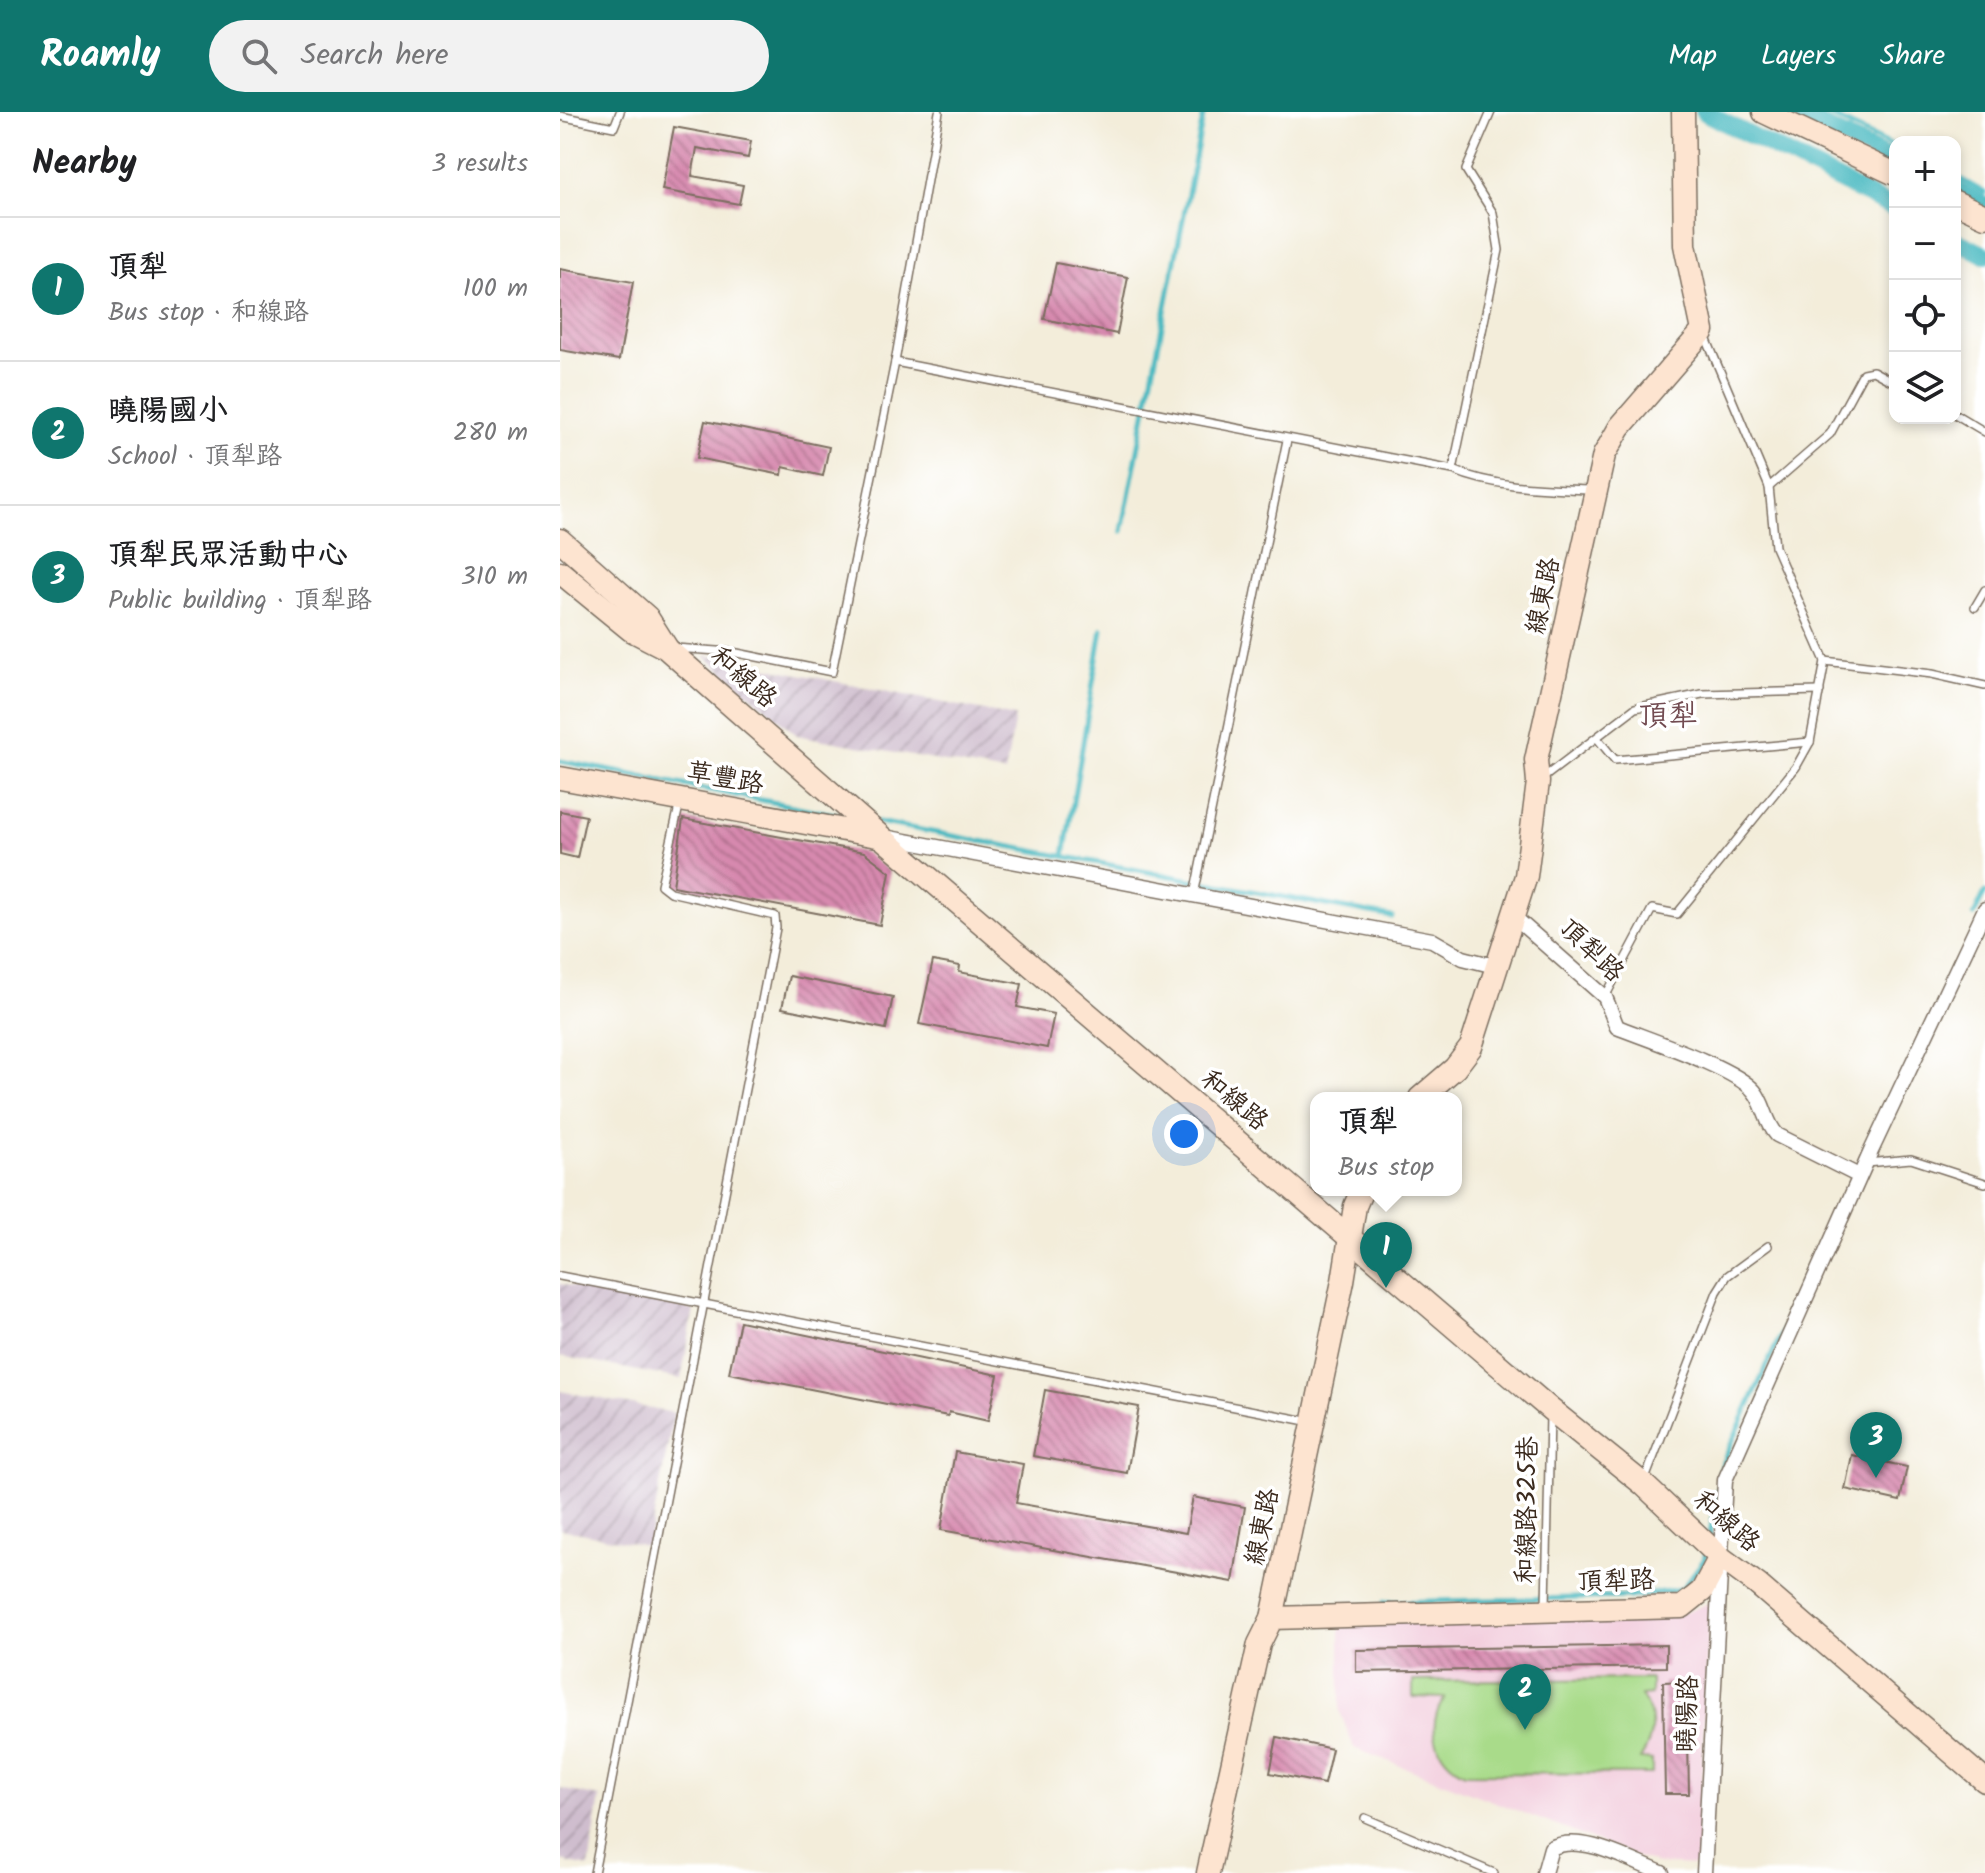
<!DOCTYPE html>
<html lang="en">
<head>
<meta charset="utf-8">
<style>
	:root { --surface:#fff; --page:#f2f2f2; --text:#202124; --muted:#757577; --line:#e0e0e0; --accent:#0f766e }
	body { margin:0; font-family:Kalam,"LXGW WenKai TC",sans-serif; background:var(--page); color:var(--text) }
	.controls { position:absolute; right:24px; top:24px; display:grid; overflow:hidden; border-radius:16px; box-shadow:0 4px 12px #0003 }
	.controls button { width:72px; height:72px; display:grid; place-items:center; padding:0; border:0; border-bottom:2px solid var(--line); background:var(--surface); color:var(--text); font:40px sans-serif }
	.you { position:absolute; left:624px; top:1022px; width:28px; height:28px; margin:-20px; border:6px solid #fff; border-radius:50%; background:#1a73e8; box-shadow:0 0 0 12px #1a73e833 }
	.badge { display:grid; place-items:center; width:52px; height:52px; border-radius:50%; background:var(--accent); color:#fff; font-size:26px; font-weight:700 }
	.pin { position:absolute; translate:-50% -66px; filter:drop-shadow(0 2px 4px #0008) }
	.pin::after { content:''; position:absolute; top:42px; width:28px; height:24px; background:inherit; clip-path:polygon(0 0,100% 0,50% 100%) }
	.popup { position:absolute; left:750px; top:980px; width:152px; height:104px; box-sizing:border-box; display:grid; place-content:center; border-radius:16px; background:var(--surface); filter:drop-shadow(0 2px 6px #0005); font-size:26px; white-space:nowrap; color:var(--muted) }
	.popup b { font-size:30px; color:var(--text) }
	.popup::after { content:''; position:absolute; left:50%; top:100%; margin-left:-16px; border:16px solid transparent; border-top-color:var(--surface) }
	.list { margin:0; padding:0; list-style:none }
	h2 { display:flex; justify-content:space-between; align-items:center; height:104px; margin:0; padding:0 32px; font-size:34px }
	h2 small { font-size:26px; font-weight:400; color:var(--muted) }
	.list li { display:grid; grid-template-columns:52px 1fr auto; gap:24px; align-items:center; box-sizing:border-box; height:144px; padding:0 32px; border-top:2px solid var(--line) }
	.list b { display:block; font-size:30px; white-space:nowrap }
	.list p { margin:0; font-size:26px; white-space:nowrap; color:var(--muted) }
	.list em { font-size:26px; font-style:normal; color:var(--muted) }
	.icon { flex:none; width:44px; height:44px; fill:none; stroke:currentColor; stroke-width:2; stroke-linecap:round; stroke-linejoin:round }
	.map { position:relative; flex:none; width:1425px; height:1761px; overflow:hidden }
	header { display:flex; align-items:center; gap:48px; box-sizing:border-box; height:112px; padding:0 40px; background:var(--accent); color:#fff }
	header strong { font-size:38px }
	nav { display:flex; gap:44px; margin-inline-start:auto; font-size:28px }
	.search { width:560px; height:72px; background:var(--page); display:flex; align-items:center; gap:20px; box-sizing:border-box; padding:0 28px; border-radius:44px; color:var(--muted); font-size:30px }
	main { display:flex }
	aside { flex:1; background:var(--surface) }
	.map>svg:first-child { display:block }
</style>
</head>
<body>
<header>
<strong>Roamly</strong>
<div class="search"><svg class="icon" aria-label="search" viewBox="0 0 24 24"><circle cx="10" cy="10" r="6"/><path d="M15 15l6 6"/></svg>Search here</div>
<nav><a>Map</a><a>Layers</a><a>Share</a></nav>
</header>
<main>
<aside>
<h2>Nearby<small>3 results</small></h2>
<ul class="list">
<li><span class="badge">1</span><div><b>頂犁</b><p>Bus stop · 和線路</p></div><em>100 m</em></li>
<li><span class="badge">2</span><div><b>曉陽國小</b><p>School · 頂犁路</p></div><em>280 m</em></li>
<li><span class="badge">3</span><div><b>頂犁民眾活動中心</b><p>Public building · 頂犁路</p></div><em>310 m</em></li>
</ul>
</aside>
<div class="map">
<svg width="1425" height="1761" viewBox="0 0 1425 1761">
	<defs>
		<pattern id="industrial-furrows" width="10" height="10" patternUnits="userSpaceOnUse" patternTransform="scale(2)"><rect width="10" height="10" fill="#cfbdce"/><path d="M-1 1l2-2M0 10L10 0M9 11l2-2" fill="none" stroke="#a99aa7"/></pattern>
		<pattern id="building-back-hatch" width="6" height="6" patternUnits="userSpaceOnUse" patternTransform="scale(2)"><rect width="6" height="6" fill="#d789af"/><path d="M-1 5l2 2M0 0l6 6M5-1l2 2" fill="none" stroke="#b0708e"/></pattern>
	</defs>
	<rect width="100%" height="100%" fill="#fff"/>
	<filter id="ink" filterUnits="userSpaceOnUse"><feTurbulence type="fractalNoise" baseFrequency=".0125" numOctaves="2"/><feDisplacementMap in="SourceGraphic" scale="16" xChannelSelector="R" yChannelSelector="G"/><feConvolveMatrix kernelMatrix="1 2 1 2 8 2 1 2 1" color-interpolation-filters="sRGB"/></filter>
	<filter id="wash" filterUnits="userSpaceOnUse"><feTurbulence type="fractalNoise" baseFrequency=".006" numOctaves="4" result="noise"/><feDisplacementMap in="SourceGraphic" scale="32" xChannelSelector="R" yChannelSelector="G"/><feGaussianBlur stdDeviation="1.8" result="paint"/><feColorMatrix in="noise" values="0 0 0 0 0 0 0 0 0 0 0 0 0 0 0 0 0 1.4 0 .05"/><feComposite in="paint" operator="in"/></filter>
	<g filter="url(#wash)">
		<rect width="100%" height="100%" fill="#f3edda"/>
		<polygon fill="#f3cfde" points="1149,1491 1138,1754 1096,1752 794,1636 780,1600 780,1509 1127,1500"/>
		<g fill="url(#industrial-furrows)">
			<polygon points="144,543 455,605 445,661 237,623"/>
			<polygon points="0,1172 134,1198 121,1267 0,1244"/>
			<polygon points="0,1279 114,1301 88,1434 0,1417"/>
			<polygon points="0,1677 40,1685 29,1755 0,1749"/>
		</g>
		<path fill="#a9db8a" stroke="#728254" stroke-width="2" d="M1091 1567V1583L1081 1584C1096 1604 1094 1627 1080 1647L1092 1648V1662L905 1661C875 1647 865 1614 885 1586L853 1585V1569Z"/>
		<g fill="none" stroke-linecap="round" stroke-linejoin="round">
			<g stroke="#4ab9c1" stroke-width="5">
				<polyline points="1262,0 1335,35"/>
				<polyline points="1395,64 1425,81"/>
				<polyline points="562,419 644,0"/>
				<polyline points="0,649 284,704"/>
				<polyline points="318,710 832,805"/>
				<polyline points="504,744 542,517"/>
				<polyline points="1414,803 1425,780"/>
				<polyline points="1160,1364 1163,1350 1256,1146"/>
				<polyline points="1149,1427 1158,1377"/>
				<polyline points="824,1490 1069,1485 1122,1477 1144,1448 1146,1440"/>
			</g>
			<g stroke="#4ab9c1" stroke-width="18">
				<polyline points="1144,0 1335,97"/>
				<polyline points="1232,0 1335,49"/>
				<polyline points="1395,77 1425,94"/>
				<polyline points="1395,128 1425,143"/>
			</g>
		</g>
		<g id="blocks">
			<g fill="url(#building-back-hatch)">
				<polygon points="114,15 191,29 188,46 137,36 132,64 183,73 179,92 102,78"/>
				<polygon points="496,151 568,165 557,222 484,207"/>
				<polygon points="0,157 73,170 59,248 0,238"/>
				<polygon points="145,309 269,335 263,364 223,355 222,363 137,346"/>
				<polygon points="0,699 26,704 17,746 0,742"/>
				<polygon points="123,707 304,740 330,760 320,813 113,774"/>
				<polygon points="373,849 400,854 399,860 462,872 457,895 494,902 487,936 359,912"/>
				<polygon points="229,864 333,885 326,917 222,896"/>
				<polygon points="180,1209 438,1263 428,1309 389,1300 388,1304 169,1261"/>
				<polygon points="485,1278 579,1295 567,1361 473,1344"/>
				<polygon points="395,1340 463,1352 456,1391 626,1421 633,1385 685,1395 673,1470 381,1418"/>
				<polygon points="1292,1343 1347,1355 1340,1389 1285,1377"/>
				<polygon points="1106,1533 1106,1555 796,1560 796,1538"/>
				<polygon points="1127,1569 1129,1682 1105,1682 1103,1570"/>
				<polygon points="717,1625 772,1637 764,1672 710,1661"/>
			</g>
		</g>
	</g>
	<g filter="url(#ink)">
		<use href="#blocks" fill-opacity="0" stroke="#7b6e60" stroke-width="2"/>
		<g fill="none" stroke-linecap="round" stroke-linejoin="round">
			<defs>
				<g id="lane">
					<polyline points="0,4 54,15 60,0"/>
					<polyline points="335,250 893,358 939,138 933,101 906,58 931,0"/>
					<polyline points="1395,302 1425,320"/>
					<path d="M893 358C935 376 987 376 1032 378"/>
					<polyline points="1209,375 1270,322 1303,261 1313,259 1335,271"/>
					<polyline points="1415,495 1425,478"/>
					<polyline points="115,536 172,540 272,560 335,250 379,0"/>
					<polyline points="1265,549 1372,562 1425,574"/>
					<polyline points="1037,626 1055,648 1250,630"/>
					<polyline points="983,666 1075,596 1142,582 1260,579"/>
					<polyline points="634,783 727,328"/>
					<polyline points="1045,885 1092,797 1117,802 1236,655 1250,630 1265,549 1215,435 1209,375 1144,221"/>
					<polyline points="1307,1051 1351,1047 1425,1071"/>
					<polyline points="0,1164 752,1310"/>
					<polyline points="1084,1370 1157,1180 1167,1164 1208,1134"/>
					<polyline points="986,1494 990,1303"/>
					<polyline points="805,1706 934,1761"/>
					<polyline points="34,1761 216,816 215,804 110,780 101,773 120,690"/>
				</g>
				<g id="street">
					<polyline points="324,725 872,828 903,846 939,855"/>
					<path d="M954 805 1045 885 1057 915C1087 927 1175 956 1194 979 1205 992 1205 1010 1217 1023L1299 1064"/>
					<path d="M984 1761 991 1736C1022 1720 1072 1750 1102 1761"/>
					<polyline points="1144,1761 1165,1368 1312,1037 1425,797"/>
				</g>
				<g id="secondary">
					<polyline points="1204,0 1335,62"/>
					<polyline points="1395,90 1425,104"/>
					<polyline points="0,428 87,505 106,535"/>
					<polyline points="0,460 71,518 106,536 320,724 990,1297 1083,1372 1160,1445 1198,1473 1425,1669"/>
					<polyline points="0,666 317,724"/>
					<polyline points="860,986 895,956 911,935 966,764 978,670 976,648 1044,343 1060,315 1143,219 1125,133 1123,0"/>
					<polyline points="712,1506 1122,1495 1142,1479 1160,1445"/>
					<polyline points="648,1761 699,1532 712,1506 783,1169 795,1094 802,1078"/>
				</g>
			</defs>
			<use href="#lane" stroke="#7b6e60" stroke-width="10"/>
			<use href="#street" stroke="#7b6e60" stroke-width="17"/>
			<use href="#secondary" stroke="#7b6e60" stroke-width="25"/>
			<use href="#lane" stroke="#fff" stroke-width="7"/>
			<use href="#street" stroke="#fff" stroke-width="14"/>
			<use href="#secondary" stroke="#fde4d0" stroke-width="22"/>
		</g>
	</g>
	<g text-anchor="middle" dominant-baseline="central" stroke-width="7" stroke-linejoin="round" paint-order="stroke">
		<g font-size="26" fill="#3b2a1e" stroke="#fff">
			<text transform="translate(984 484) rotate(-78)">線東路</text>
			<text transform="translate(183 566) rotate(41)">和線路</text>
			<text transform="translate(165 667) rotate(10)">草豐路</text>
			<text transform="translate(1031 839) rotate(44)">頂犁路</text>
			<text transform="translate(674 989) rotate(40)">和線路</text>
			<text transform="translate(968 1398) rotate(-89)">和線路325巷</text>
			<text transform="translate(1166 1410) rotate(41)">和線路</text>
			<text transform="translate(703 1415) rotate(-78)">線東路</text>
			<text transform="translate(1056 1470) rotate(-2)">頂犁路</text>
			<text transform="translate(1128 1602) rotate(-88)">曉陽路</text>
		</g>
		<g font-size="30" fill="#724b51" stroke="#fff">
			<text x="1108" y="605">頂犁</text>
		</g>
	</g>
</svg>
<div class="controls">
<button>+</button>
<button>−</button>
<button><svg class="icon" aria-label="locate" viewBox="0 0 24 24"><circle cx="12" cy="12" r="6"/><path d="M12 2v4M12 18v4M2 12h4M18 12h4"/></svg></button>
<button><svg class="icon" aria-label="layers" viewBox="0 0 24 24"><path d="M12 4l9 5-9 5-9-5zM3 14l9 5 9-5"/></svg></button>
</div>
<div class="you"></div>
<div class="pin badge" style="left:826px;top:1176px">1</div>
<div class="popup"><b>頂犁</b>Bus stop</div>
<div class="pin badge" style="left:965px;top:1618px">2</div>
<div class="pin badge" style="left:1316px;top:1366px">3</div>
</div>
</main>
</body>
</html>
